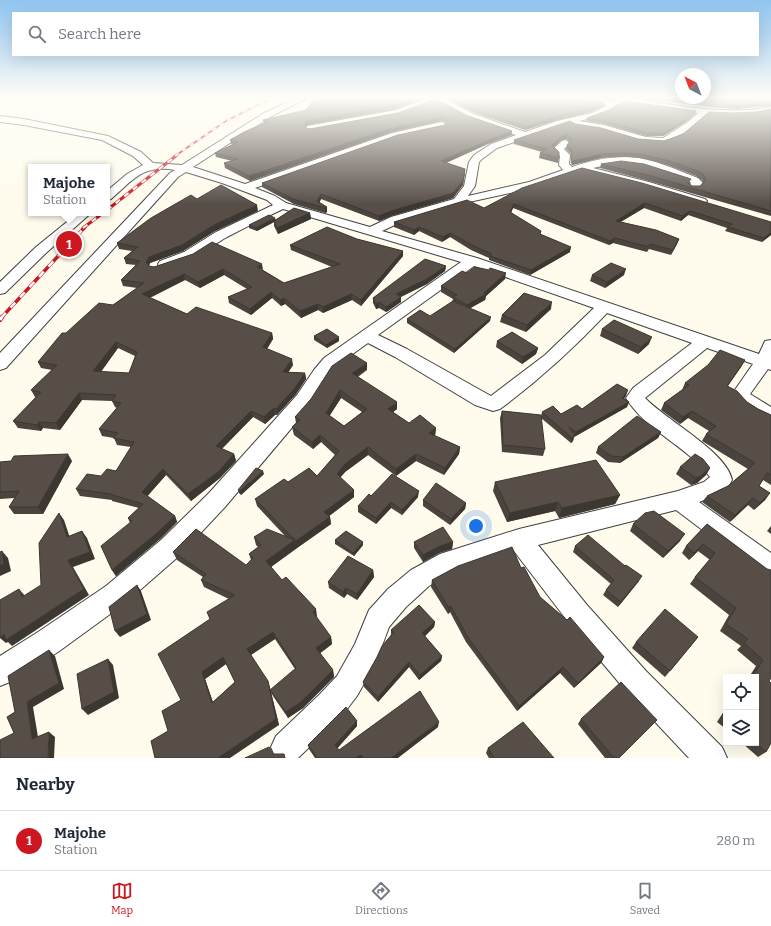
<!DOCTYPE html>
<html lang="en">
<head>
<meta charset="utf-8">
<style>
	:root { --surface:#fff; --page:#f6f6f7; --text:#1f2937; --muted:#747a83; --line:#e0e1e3; --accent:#cc1720 }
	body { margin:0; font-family:Bitter,serif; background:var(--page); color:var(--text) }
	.controls { position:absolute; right:12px; bottom:12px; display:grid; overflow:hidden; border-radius:0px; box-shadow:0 4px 16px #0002 }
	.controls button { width:36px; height:36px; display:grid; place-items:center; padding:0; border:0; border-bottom:1px solid var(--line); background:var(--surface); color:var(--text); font:20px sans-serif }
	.compass { position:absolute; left:675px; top:68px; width:36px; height:36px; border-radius:50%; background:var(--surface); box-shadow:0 4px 16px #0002; rotate:318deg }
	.you { position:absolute; left:476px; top:526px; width:14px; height:14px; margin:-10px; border:3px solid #fff; border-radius:50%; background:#1a73e8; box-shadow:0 0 0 6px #1a73e833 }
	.badge { display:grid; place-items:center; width:26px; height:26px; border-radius:50%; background:var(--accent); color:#fff; font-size:13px; font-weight:700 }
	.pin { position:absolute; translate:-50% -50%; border:2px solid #fff; box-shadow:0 1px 4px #0006 }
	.popup { position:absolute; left:28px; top:164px; width:82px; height:52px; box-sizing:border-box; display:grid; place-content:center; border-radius:0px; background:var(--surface); filter:drop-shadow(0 1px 3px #0005); font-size:13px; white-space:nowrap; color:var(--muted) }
	.popup b { font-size:15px; color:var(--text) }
	.popup::after { content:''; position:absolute; left:50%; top:100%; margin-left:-8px; border:8px solid transparent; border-top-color:var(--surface) }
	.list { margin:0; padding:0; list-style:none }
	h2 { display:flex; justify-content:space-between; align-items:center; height:52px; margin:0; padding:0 16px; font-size:17px }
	h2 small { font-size:13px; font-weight:400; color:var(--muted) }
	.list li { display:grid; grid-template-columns:26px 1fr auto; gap:12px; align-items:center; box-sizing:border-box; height:60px; padding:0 16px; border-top:1px solid var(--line) }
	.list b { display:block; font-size:15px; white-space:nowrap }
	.list p { margin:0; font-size:13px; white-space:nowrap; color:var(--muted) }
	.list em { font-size:13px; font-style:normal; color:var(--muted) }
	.icon { flex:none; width:22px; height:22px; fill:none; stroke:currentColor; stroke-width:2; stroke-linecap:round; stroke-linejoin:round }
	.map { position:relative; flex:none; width:771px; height:758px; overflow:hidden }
	.search { position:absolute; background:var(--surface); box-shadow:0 4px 16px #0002; left:12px; right:12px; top:12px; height:44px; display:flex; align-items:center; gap:10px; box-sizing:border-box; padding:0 14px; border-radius:0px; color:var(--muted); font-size:15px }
	.sheet { height:112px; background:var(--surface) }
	nav { display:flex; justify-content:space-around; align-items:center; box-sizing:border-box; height:56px; border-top:1px solid var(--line); background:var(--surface); font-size:11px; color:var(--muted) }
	nav a { display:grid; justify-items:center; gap:2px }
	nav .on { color:var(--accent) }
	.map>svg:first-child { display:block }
</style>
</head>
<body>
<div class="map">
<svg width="771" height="758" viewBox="0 0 771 758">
	<rect width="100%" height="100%" fill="#fffbed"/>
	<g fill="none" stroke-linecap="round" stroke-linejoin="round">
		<defs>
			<g id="minor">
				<path d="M297 98H307L270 117 193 167 245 184 392 133 441 122 444 123 445 125 444 127 398 137 255 188 275 196 286 203 370 227 391 217 454 199 464 186 469 162 474 155 491 144 516 135 468 118 436 101 398 115 310 131 307 130 306 128 307 126 396 110 429 98H443L474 114 525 132 557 121 592 113 608 105 582 101H555V98H590L614 101 618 98H629C676 105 724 116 771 107V111C749 116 729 116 707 114 697 123 682 138 670 142 651 149 623 136 604 131 594 128 584 127 574 126L570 123 563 125 497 148 482 159 479 162 475 186 468 196 529 182 563 170 559 165 560 156 553 149 562 141 565 140 570 143 564 149 570 155 569 164 572 167C590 161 610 156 630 157 653 158 676 170 698 178L703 183 698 189H690L688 187 691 183 690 182C653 169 633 158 593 168L649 182 705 199 707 201 705 203H697L641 186 581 171 528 189 460 204 399 223 382 231 477 258 759 354 765 341 771 340V370L768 369 750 394 771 407V423C756 418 740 407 732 394L753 364 707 348 645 398C666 420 727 452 732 480 725 494 713 497 699 502L771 553V578L762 575 676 510 538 545 587 605 646 671 722 747 727 758H689L626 691 569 623 514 551 456 571 429 586 406 607 389 627 376 662 357 696 341 717 298 758H276L271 747 276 736 319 695 337 676 355 644 369 610 388 589 411 570 440 554 519 529 678 491 704 482 710 477C687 446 646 431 626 398L633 388 692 343 607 313C574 348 539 380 500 409L493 411 475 405 395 357 368 343 336 366 327 378 311 405 225 507 179 556 124 604 58 652 10 682 0 686V656L38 632 106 586 161 540 209 493 297 395 314 370 324 358 461 262 283 209C264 218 246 227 227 237 211 246 179 272 160 267L158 264 160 261 184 252 216 232 273 205 267 200 222 183 186 172 178 177 6 368 0 370V353L170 173 175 170C143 164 133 180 111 199L107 200V191L127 174 143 165 133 156 102 140 24 125 0 122V116L24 119 108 136 141 152 153 163 182 165 264 113ZM623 102 698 113 688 122 663 138 646 137 604 125 579 121C596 117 610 112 623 102ZM474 266 594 308 545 355 491 396 407 349 378 335Z"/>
				<polygon points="78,213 91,213 46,253 5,293 0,294 0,282 36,247"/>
			</g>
		</defs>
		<use href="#minor" stroke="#404040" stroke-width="2"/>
		<use href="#minor" fill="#fff" fill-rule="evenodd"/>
		<defs>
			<polyline id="rail-far3" points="175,156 226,121 272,98"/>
			<g id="rail-far2">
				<polyline points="107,210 177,155"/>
				<polyline points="83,228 103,213"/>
			</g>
			<polyline id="rail-far1" points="1,318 85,227"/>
			<polyline id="rail" points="0,320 2,317"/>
		</defs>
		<use href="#rail-far3" stroke="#cc1720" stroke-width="2"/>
		<use href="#rail-far2" stroke="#cc1720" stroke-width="3"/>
		<use href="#rail-far1" stroke="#cc1720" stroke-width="3.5"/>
		<use href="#rail" stroke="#cc1720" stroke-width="4.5"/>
		<use href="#rail-far3" stroke="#fff" stroke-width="1.5" stroke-dasharray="4.5" stroke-linecap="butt"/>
		<use href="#rail-far2" stroke="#fff" stroke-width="2" stroke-dasharray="5.5" stroke-linecap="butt"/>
		<use href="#rail-far1" stroke="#fff" stroke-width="2.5" stroke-dasharray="7" stroke-linecap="butt"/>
		<use href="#rail" stroke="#fff" stroke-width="3" stroke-dasharray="9" stroke-linecap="butt"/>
	</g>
	<g fill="#4b433e" fill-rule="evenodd">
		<polygon points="446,98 555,98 556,99 604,102 603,106 591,112 557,120 525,130 475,113"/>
		<polygon points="600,98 616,98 614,99"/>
		<polygon points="639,98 771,98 736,109 718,108"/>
		<polygon points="396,109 307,125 306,127 306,128 310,129 398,113 468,116 512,131 512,135 490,143 446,163 465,174 463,185 453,198 391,216 379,221 321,199 319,203 327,207 327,212 325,213 294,204 262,187 262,183 445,125 446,123 445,122 441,121 392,132 250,181 225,168 224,163 232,161 216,157 215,153 233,145 231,144 230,140 264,123 263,120"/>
		<polygon points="771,109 771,216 649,181 600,168 601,164 689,183 692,186 700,186 703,182 702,180 696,176 665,164 639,158 626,157 601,158 572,165 571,163 571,154 566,149 567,145 570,142 566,139 561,140 554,147 559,158 558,163 539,158 540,153 542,152 514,144 514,140 575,124 638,139 664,141 733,113 757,112"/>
		<polygon points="695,114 687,121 663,136 646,136 604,124 586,121 587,118"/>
		<polygon points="582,168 771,235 762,242 725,231 727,228 688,215 681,221 644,208 620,222 679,239 677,244 671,255 649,249 647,252 613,243 609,245 513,208 511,213 540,234 570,252 530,275 489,260 489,258 471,250 450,237 442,242 419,231 414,235 394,227 394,222 484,208"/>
		<path d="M197 199 258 211 215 231 183 251 150 263 149 266 154 267 263 270 284 283 332 267 291 250 290 245 357 239 403 251V256L361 306 352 300 323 313 318 310 301 318 285 304 281 306 272 298 251 315 229 303 228 297 247 289 224 275 200 288 185 280 150 298 187 314 272 333 273 339 267 349 293 365 288 372 305 373 306 379 296 394 277 415H275L265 424 253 417 222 449 234 454 236 461 220 478 191 501 166 475 147 496 175 516 177 522 160 539 116 576 112 570 130 523 128 518 139 508 112 501V500L80 496 76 489 101 476 116 471 131 447 117 445 114 438 102 436 99 429 117 408 115 407 112 401 82 400 60 430 43 428 41 431 18 428 13 421 36 397H35L31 390 52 370 41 368 38 362 66 333 113 305 137 288 123 286 121 280 136 265 126 264 124 258 132 251 119 249 117 243ZM118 348 135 356 129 373 101 372Z"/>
		<polygon points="310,213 311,219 278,234 274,226 274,222 257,231 249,228 249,225"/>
		<polygon points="446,266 445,271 427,284 401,297 401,302 388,311 386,312 379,308 376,309 373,303 373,298"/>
		<polygon points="467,273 505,279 486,296 485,300 470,308 490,321 454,353 407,323 407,319 430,316 452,302 453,299 441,292 441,286"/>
		<polygon points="592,275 624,275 605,288 590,281"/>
		<polygon points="551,309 526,332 500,322 502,315"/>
		<polygon points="602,329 649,344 638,354 600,336"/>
		<polygon points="314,336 339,337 339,341 327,348 314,340"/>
		<polygon points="497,341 538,348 536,354 522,364 496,347"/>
		<polygon points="745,360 741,367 728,386 747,402 758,409 771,415 771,485 763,480 759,486 770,493 765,500 754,510 748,505 730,522 702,502 707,496 728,486 748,469 702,441 706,434 709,431 688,418 680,424 661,410 664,403 682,390 685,383"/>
		<path d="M367 370 358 377 397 409 393 412 409 423 436 428 435 436 460 447 459 454 444 475 416 461 396 476 368 455 345 472 340 478 354 497 329 516 330 517 331 524 297 548 271 567 282 580 317 616 316 617 331 637 332 644 320 653 333 670 334 677 303 708 288 718 273 696 271 692 279 725 168 731 181 700 210 619 229 599 204 587 201 580 203 577 177 560 173 552 246 565 251 560 249 554 258 547 256 545 254 537H286L257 506 255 499 288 482 317 476 335 455 321 442 313 449 294 435 292 427 296 423 295 417ZM341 398 362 412 344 426 329 416ZM275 639 295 669 271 690 251 655ZM226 664 235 682 213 702 205 679Z"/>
		<polygon points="626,396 624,398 629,402 627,407 574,437 573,441 571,443 541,418 545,449 543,456 502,452 500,418 502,411 541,416 542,412 561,414 582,409"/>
		<polygon points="661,432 658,438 620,463 608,462 596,453 598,447"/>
		<polygon points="11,461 72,461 43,514 14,514 9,507 15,498 0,499 0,462"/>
		<polygon points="680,467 710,468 706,475 697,483 691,485 676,474"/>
		<polygon points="264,474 241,495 239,493 238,490"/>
		<polygon points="495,482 620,495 615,504 559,518 555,511 507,522 493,491"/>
		<polygon points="371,496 418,497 402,515 391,508 376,524 358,512 358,506"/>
		<polygon points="423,500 466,503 465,509 450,525 423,506"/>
		<polygon points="633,524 680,541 663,558 630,531"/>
		<polygon points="707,524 767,569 769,681 766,752 758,757 742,743 756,743 756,677 749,677 756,666 737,650 741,646 720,631 729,615 690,584 695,577 710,560 698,551 689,560 682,553 686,546"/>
		<polygon points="771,526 771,534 767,531"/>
		<polygon points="335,540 363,545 354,556 335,544"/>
		<polygon points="414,542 453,542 452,549 439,553 423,562 414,548"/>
		<polygon points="575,546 639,581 618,607 603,595 606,590 611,584 573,552"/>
		<polygon points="521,568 540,597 604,657 601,663 574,688 560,673 517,711 466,642 450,612 448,614 431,587 432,580"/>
		<polygon points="373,570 374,577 357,600 347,594 344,598 329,588 328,582"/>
		<polygon points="435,622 434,627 425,636 442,656 441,661 419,680 409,667 378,702 364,687 363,682 391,635 391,630"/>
		<polygon points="698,637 665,677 632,648 636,642"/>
		<polygon points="726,708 726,729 717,722"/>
		<polygon points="581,719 619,758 605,758 578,724"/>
		<polygon points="357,721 357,726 337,748 339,750 438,727 397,758 315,758 309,749 308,745"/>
		<polygon points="488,748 554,758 489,758 486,753"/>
	</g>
	<g fill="#3d3732">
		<polygon points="416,98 425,98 396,109 307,125 305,129 304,125 306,121"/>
		<polygon points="604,102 603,106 591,112 557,120 525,130 526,127 557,116"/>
		<polygon points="771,103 771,106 736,109 737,105"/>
		<polygon points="696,111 695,114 687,121 663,136 663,134"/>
		<polygon points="441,117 441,121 392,132 250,181 249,176 392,128"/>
		<polygon points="512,131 512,135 490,143 441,165 441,161 491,139"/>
		<polygon points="567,135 566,139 561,140 552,149 552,145 562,136"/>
		<polygon points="602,154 601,158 572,165 573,161"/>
		<polygon points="465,169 463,185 453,198 391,216 379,221 379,216"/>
		<polygon points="321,194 321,199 318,206 317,201"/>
		<polygon points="645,203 644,208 614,226 616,221"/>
		<polygon points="514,204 513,208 509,217 510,212"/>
		<polygon points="257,205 258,211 215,231 183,251 150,263 148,268 146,262 149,257"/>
		<polygon points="327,207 327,212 325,213 325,208"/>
		<polygon points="690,211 688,215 681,221 682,216"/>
		<polygon points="310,213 311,219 278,234 277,228"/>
		<polygon points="275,218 276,221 274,221 274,222 257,231 256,228"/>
		<polygon points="419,227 419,231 414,235 414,230"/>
		<polygon points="771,232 771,235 762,242 764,238"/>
		<polygon points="450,233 450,237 442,242 443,237"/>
		<polygon points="615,238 613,243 609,245 610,241"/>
		<polygon points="679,239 677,244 671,255 673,250"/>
		<polygon points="571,247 570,252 530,275 531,270"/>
		<polygon points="403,251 403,256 361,306 361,300"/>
		<polygon points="262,264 263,270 257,267"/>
		<polygon points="446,266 445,271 427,284 396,299 396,294"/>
		<polygon points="223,269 224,275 200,288 198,282"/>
		<polygon points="626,269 624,275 605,288 607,282"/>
		<polygon points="506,273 505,279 486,296 485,300 467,310 467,305 484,293"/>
		<polygon points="184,274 185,280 144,300 142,294"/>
		<polygon points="271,292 272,298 251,315 250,309"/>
		<polygon points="351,294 352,300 323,313 323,307"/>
		<polygon points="401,297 401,302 386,312 386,307"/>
		<polygon points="284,298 285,304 281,306 280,300"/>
		<polygon points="379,302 379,308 376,309 376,304"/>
		<polygon points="552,302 551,309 526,332 527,325"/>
		<polygon points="318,304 318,310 301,318 300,311"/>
		<polygon points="491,317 490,321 454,353 455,349"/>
		<polygon points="272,333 273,339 264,353 263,347"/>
		<polygon points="339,337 339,341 327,348 326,345"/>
		<polygon points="652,337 649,344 638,354 641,347"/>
		<polygon points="116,342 118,348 96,378 93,371"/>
		<polygon points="538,348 536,354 522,364 523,357"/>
		<polygon points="292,359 293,365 284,379 283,372"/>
		<polygon points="745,360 741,367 723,392 727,386"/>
		<polygon points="367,363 367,370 352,380 352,373"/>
		<polygon points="305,373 306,379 296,394 277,415 276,409"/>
		<polygon points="340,390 341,398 327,420 326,413"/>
		<polygon points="628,390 626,396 620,403 622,398"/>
		<polygon points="79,393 82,400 60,430 56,423"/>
		<polygon points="397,402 397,409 388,416 388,409"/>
		<polygon points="629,402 627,407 574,437 573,441 571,443 572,438 575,435 576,432"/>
		<polygon points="274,408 275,415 265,424 264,417"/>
		<polygon points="251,411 253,417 218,452 216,446"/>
		<polygon points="692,411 688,418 680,424 683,417"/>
		<polygon points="39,422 43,428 41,431 37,425"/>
		<polygon points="436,428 435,435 429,440 429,433"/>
		<polygon points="661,432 658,438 620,463 623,457"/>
		<polygon points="320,435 321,442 313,449 312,442"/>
		<polygon points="368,447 368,455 345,472 337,481 337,474 345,464"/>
		<polygon points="460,447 459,454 444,475 445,468"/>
		<polygon points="68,454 72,461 43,514 38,507"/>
		<polygon points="234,454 236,461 220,478 191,501 188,494"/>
		<polygon points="416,454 416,461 396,476 396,469"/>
		<polygon points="710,468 706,475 697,483 691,485 696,478"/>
		<polygon points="163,469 166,475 145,499 142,492"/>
		<polygon points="263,471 264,474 241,495 240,491"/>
		<polygon points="354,490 354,497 324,520 324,512"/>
		<polygon points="419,491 418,497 402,515 402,510"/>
		<polygon points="770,493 765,500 754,510 760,503"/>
		<polygon points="620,495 615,504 559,518 562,508"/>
		<polygon points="753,498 748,505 730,522 735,515"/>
		<polygon points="391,502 391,508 376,524 376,518"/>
		<polygon points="558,502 555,511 507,522 510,513"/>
		<polygon points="466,503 465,509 450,525 451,519"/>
		<polygon points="59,513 64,520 72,544 67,537"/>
		<polygon points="175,516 177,522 160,539 116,576 112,570"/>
		<polygon points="330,517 331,524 297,548 296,541"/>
		<polygon points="82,531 87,538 95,559 73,567 89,595 12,646 8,642 6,643 0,638 0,637 4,634 68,560"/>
		<polygon points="685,534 680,541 663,558 668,551"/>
		<polygon points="295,540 297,548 268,569 266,561"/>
		<polygon points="363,542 363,545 354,556 353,553"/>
		<polygon points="453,542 452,549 439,553 423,562 423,555 440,546"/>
		<polygon points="703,544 698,551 689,560 694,553"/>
		<polygon points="2,551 8,558 11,571 0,576 0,566"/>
		<polygon points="373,570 374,577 357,600 357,594"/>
		<polygon points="642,576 639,581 618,607 621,602"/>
		<polygon points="137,585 141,591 151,620 120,637 115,631"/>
		<polygon points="346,588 347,594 344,598 343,592"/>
		<polygon points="19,589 25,596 22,597"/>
		<polygon points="451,606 450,612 448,614 449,608"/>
		<polygon points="316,609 317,616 314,619 313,612"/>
		<polygon points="435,622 434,627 422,639 422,633"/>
		<polygon points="273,632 275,639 249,656 247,649"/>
		<polygon points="331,637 332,644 318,655 316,648"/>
		<polygon points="49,650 55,656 64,689 33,707 39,743 32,739 27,702"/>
		<polygon points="442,656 441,661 419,680 420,675"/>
		<polygon points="223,657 226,664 205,679 215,709 212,703 202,672"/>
		<polygon points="604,657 601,663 574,688 578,683"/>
		<polygon points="108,659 113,665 119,698 88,715 82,709"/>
		<polygon points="409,662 409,667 378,702 378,697"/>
		<polygon points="563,667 560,673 517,711 519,706"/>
		<polygon points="333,670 334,677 303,708 288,718 286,712"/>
		<polygon points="268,681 270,688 279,725 230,758 218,758"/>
		<polygon points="357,721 357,726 336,750 335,745"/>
		<polygon points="439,722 438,727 398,758 391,758"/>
		<polygon points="49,732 55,737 54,758 48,758"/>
		<polygon points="361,755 362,758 355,758"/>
	</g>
	<g fill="#574e48" stroke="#3d3732" fill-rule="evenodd">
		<polygon points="323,98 416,98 396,105 306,121 304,125 306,128 310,129 398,113 436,99 468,116 512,131 491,139 441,161 465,169 463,181 453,193 391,211 379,216 321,194 317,201 327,207 325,208 293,199 262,183 398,135 445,125 447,122 446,119 441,117 392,128 249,176 224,163 238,159 215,153 238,142 230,140 244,132 267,122 263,120 306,110 313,101"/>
		<polygon points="453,98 554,98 556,99 583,99 604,102 592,108 557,116 526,127 475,109"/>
		<polygon points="666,98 771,98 771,103 737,105 719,105"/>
		<polygon points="624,101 696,111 688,118 663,134 647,133 605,121 587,118 609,110"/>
		<polygon points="771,109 771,211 651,176 601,164 621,161 644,164 691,179 688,183 692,186 700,186 706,180 704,175 698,171 666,160 640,154 627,153 602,154 573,161 571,159 572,150 567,145 572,139 567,135 562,136 552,145 559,152 559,158 540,153 547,149 514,140 570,121 575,124 601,128 638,139 664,141 682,135 709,112 733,113 757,112"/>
		<polygon points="582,168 642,183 771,222 771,232 764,238 728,227 732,224 690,211 682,216 645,203 616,221 656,230 679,239 673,250 650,244 649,247 615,238 610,241 514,204 510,212 541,231 540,234 571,247 531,270 490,256 492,254 472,245 450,233 443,237 419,227 414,230 394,222 467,200 484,208 522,188"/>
		<path d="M221 185 257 205 214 225 182 245 149 257 146 262 149 266 154 267 193 254 212 242 262 264 257 267 284 283 340 264 290 245 327 227 357 239 403 251 361 300 351 294 323 307 318 304 300 311 284 298 280 300 271 292 250 309 228 297 252 287 223 269 198 282 184 274 142 294 187 314 196 307 272 333 263 347 292 359 283 372 305 373 295 388 276 409 274 408 264 417 251 411 216 446 234 454 218 472 188 494 163 469 142 492 175 516 157 533 112 570 101 546 132 521 128 518 143 504 109 494H110L76 489 87 474 101 476 107 469 116 471 134 442 113 438 118 433 99 429 121 403 112 401 116 395 79 393 56 423 39 422 37 425 13 421 41 392 31 390 57 365 38 362 62 333H66L99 303 113 305 144 283 121 280 140 261 124 258 138 247 117 243 151 218 191 195 197 199ZM116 342 137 352 129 373 93 371Z"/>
		<polygon points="294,208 310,213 277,228 274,221"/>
		<polygon points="269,215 275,218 256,228 249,225"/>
		<polygon points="425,259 446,266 427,279 396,294 401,297 388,306 386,307 379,302 376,304 373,298"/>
		<polygon points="611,263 626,269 607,282 592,275"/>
		<polygon points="475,267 489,270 490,268 506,273 484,293 486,294 467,305 453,297 457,295 441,286 462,271 467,273"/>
		<polygon points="524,293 552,302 527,325 502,315"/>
		<polygon points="453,301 491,317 455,349 407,319 420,310 430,316"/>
		<polygon points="614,320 652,337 641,347 602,329"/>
		<polygon points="327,329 339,337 326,345 314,336"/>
		<polygon points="512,332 538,348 523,357 497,341"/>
		<polygon points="720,350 745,360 727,386 737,391 747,402 758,409 771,415 771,475 767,473 759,486 770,493 760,503 753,498 735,515 707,496 728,486 755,463 706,434 716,426 692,411 683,417 664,403 689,385 685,383 708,365"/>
		<path d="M351 353 367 363 352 373 397 402 388 409 409 423 420 415 436 428 429 433 460 447 445 468 416 454 396 469 368 447 345 464 337 474 354 490 324 512 330 517 296 541 255 499 284 479 288 482 309 468 317 476 339 451 320 435 312 442 292 427 300 420 295 417 311 399 332 366ZM340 390 367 409 344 426 326 413Z"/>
		<polygon points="617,384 628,390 622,398 629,402 576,432 569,427 575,435 572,438 542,412 553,406 561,414 577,405 582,409"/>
		<polygon points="502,411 541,415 545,449 503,445"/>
		<polygon points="637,416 661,432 623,457 611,456 598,447"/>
		<polygon points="68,454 38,507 9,507 19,491 0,492 0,462 11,461 14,456"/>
		<polygon points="695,454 703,459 710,468 701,476 696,478 680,467"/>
		<polygon points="596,460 620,495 562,508 558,502 510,513 495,482"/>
		<polygon points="256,468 263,471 240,491 238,490"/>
		<polygon points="392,474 419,491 402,510 391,502 376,518 358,506 369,494 371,496"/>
		<polygon points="436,483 466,503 451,519 423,500"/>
		<polygon points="654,511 685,534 668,551 633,524 645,513"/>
		<polygon points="59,513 67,537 82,531 90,552 68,560 84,589 6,640 4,634 0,637 0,600 19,589 22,597 41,585 39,543"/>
		<polygon points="707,524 767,569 771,570 771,678 769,681 771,683 771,743 766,752 756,743 756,677 752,677 763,660 744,643 748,639 726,624 736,608 695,577 715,553 703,544 694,553 686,546"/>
		<polygon points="443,527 453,542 440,546 423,555 414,542"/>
		<path d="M196 529 246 565 253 558 249 554 261 545 254 537 267 529 295 540 266 561 282 580 286 577 316 609 313 612 331 637 316 648 333 670 301 702 286 712 270 690 296 668 273 632 247 649 268 681 276 719 218 758H165V757L162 758H155L151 741 168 731 162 711 181 700 158 654 210 619 207 612 235 595 201 580 206 574 173 552ZM223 657 235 682 212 703 202 672Z"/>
		<polygon points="346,531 363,542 353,553 335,540"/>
		<polygon points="588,535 625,566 626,565 642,576 621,602 606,590 614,580 575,546"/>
		<polygon points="512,547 521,568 524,567 540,597 567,620 570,617 604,657 578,683 563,667 519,706 467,636 451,606 449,608 432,580 458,566"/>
		<polygon points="2,551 4,564 0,566 0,552"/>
		<polygon points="348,556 373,570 357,594 346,588 343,592 328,582"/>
		<polygon points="137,585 147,614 115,631 109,607"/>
		<polygon points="419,605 435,622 422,633 442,656 420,675 409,662 378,697 363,682 377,657 382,646 394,632 391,630"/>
		<polygon points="665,609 698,637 670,671 636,642"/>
		<polygon points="49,650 59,683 27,702 32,739 49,732 48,758 0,758 0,740 14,733 7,717 15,712 8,676"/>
		<polygon points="108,659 114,692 82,709 77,674"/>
		<polygon points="621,682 657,720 619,758 614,758 581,719"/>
		<polygon points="420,691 439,722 391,758 363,758 361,755 355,758 317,758 308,745 346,707 357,721 335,745 339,750"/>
		<polygon points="523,722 554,758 494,758 488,748"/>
		<polygon points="269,747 273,754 284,754 285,758 245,758"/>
	</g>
	<linearGradient id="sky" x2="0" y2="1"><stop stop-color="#90c5f0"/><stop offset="0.48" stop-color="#fffdf7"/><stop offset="1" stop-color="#fffdf7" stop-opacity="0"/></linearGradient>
	<rect width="771" height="204" fill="url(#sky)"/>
</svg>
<div class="controls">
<button><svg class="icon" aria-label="locate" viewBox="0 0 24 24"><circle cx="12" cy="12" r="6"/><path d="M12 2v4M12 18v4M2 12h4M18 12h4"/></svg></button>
<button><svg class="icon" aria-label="layers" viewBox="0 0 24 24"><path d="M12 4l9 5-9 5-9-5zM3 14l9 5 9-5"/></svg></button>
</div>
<svg class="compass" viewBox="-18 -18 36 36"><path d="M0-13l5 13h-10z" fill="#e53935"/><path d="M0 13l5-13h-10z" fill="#747a83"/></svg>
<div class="you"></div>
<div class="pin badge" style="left:69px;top:244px">1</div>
<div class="popup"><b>Majohe</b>Station</div>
<div class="search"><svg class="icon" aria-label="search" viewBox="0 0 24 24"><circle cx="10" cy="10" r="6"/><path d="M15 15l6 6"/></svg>Search here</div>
</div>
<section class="sheet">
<h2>Nearby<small></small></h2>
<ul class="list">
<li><span class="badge">1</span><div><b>Majohe</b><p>Station</p></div><em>280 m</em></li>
</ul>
</section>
<nav>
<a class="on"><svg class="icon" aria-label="map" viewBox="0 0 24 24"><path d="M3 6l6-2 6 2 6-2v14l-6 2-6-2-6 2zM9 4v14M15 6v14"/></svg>Map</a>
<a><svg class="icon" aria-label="directions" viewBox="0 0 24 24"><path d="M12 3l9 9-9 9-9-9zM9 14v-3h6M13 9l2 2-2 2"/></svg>Directions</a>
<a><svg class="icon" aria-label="saved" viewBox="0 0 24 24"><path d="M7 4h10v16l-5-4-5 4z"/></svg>Saved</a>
</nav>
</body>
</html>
